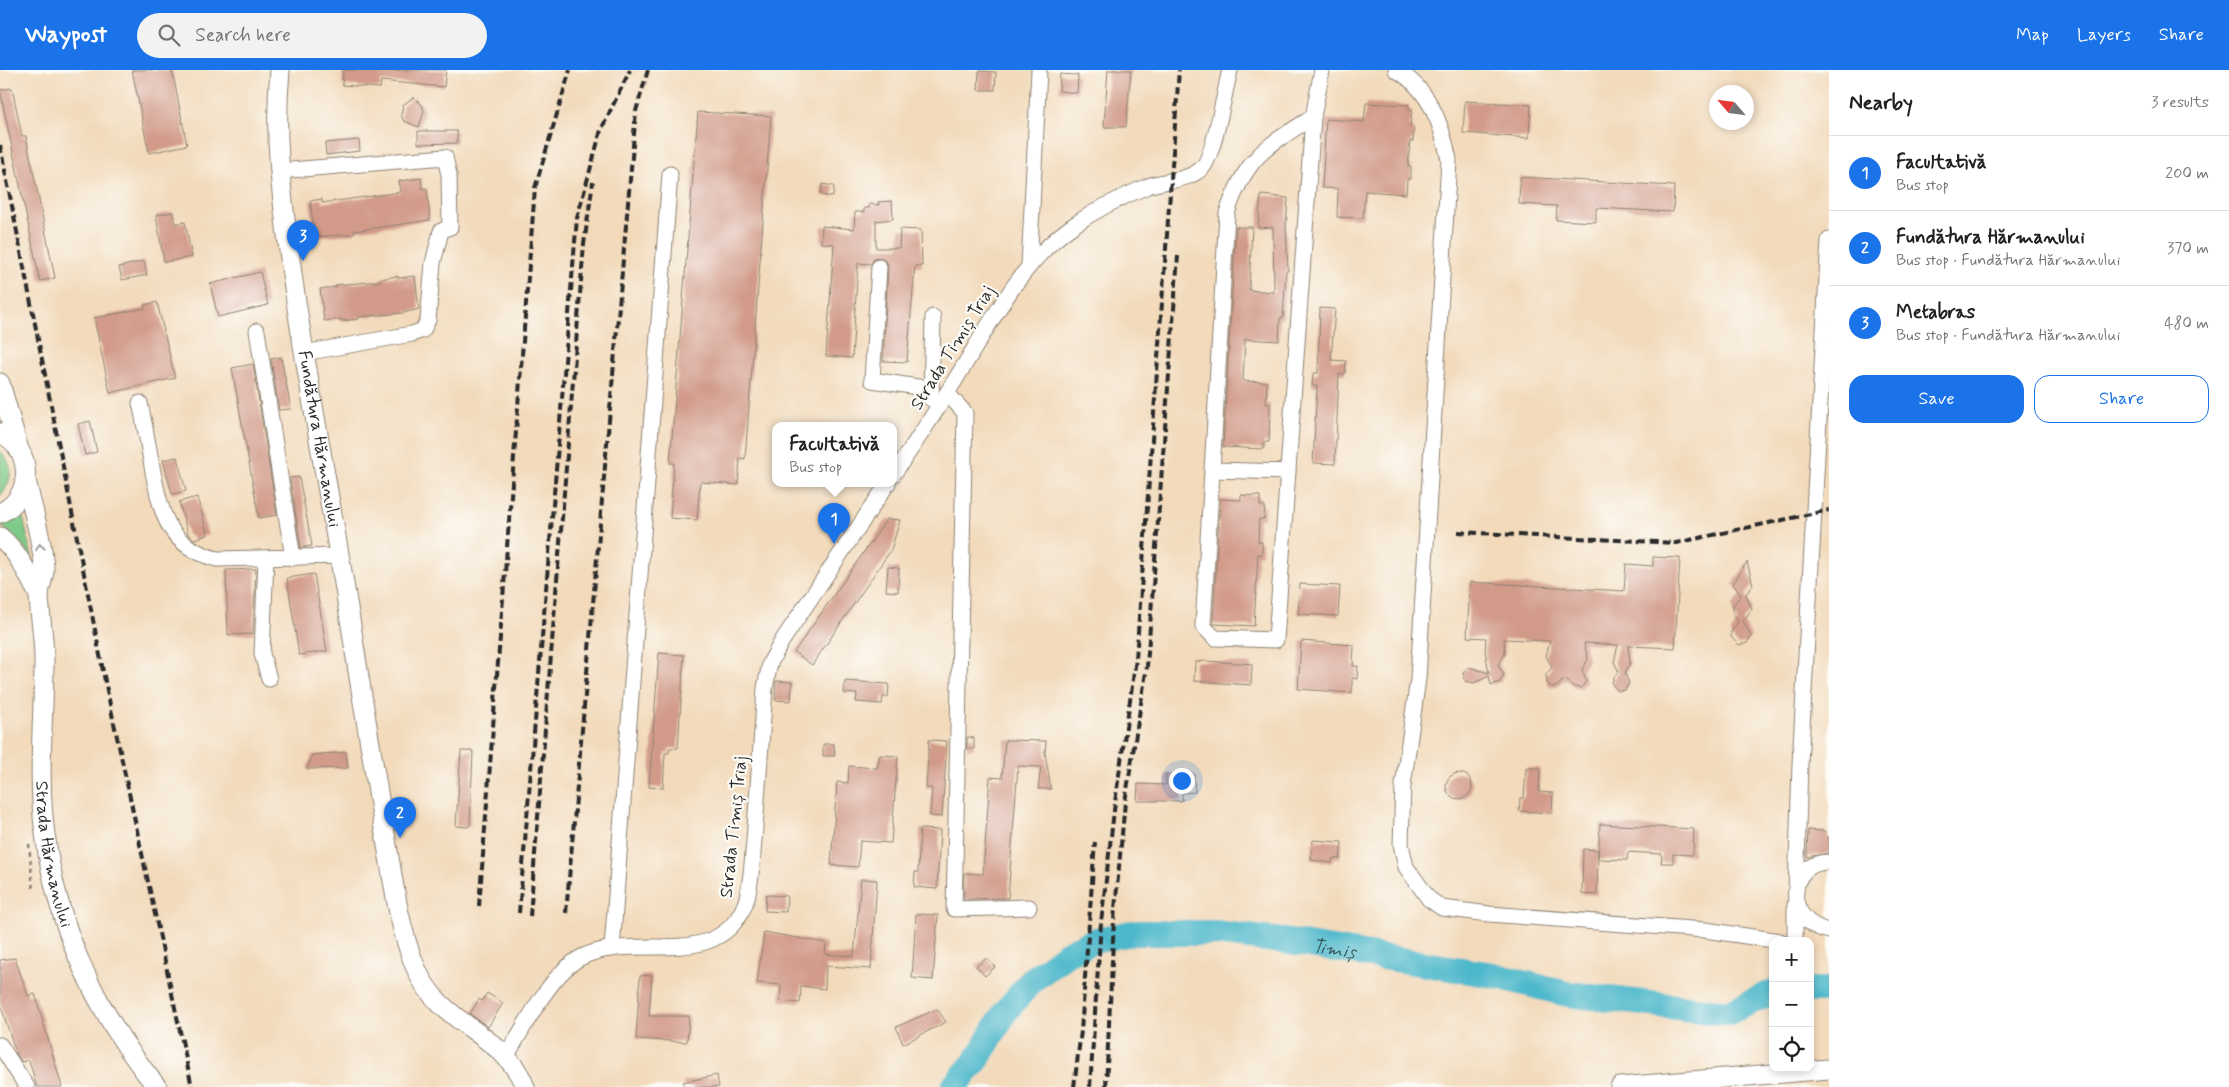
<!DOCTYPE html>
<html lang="en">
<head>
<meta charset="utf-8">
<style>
	:root { --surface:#fff; --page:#f2f2f2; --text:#202124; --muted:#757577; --line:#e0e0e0; --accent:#1a73e8 }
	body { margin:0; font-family:Mynerve,sans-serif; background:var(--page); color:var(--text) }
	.controls { position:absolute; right:15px; bottom:15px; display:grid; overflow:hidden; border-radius:10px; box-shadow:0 2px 8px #0003 }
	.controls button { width:45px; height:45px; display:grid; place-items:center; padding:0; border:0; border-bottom:1px solid var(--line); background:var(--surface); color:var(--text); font:25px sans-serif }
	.compass { position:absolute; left:1709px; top:15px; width:45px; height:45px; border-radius:50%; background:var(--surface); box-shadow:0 2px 8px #0003; rotate:298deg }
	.you { position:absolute; left:1181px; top:710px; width:18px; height:18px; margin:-12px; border:4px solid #fff; border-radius:50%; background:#1a73e8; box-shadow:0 0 0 8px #1a73e833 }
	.badge { display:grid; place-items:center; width:32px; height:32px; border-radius:50%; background:var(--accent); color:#fff; font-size:16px; font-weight:700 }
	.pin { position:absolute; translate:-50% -41px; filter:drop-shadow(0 1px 2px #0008) }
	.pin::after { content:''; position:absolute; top:26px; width:18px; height:15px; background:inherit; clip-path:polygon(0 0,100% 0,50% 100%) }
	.popup { position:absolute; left:772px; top:352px; width:125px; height:65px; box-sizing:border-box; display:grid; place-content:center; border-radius:10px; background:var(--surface); filter:drop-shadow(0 1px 4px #0005); font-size:16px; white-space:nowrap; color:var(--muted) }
	.popup b { font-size:19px; color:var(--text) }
	.popup::after { content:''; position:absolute; left:50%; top:100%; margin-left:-10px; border:10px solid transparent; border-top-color:var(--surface) }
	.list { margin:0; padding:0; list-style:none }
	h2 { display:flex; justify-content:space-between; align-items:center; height:65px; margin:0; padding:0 20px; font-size:21px }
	h2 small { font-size:16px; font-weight:400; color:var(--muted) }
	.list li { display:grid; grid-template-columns:32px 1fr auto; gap:15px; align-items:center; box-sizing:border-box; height:75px; padding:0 20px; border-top:1px solid var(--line) }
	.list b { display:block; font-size:19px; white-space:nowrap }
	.list p { margin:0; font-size:16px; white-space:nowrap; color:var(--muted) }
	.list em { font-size:16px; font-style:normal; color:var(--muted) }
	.actions { display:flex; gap:10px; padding:15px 20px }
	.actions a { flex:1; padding:11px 0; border:1px solid var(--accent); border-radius:15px; text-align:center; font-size:18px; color:var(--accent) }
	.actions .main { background:var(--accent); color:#fff }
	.icon { flex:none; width:28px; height:28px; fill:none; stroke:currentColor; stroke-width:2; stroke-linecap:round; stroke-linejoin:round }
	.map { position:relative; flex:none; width:1829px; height:1017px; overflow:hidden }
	header { display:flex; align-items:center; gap:30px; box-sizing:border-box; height:70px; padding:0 25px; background:var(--accent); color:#fff }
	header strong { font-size:24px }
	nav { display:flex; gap:28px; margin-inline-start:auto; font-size:18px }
	.search { width:350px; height:45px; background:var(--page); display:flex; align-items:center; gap:12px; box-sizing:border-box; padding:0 18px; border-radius:28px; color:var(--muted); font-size:19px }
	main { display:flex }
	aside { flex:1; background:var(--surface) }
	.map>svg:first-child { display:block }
</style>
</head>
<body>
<header>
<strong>Waypost</strong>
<div class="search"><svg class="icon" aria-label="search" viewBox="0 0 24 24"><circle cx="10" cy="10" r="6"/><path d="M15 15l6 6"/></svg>Search here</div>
<nav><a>Map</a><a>Layers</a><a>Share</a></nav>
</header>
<main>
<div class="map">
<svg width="1829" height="1017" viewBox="0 0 1829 1017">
	<rect width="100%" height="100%" fill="#fdfcf7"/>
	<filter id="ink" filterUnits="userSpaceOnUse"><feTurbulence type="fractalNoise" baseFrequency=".02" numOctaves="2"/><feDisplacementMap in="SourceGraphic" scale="10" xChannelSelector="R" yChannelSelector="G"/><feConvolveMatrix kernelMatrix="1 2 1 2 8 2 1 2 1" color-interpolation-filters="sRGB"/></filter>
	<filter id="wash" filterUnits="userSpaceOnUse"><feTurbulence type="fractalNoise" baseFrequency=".0096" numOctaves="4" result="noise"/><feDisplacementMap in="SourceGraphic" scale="20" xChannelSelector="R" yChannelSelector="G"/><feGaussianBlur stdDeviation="1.12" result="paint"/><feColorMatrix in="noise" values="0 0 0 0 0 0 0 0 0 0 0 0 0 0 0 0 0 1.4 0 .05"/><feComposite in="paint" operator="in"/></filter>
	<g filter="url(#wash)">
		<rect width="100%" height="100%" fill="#f2dabb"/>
		<g fill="#7fca88" stroke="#557a5a">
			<path d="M0 381C15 394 12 413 0 426Z"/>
			<polygon points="19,445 23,448 32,487 14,466 1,456"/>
		</g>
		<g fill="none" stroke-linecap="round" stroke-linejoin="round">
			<g stroke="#4eb8cb" stroke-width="26">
				<polyline points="1810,920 1829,920"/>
				<path id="s1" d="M953 1017 976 991 1006 941 1032 910 1068 883 1096 870 1132 863H1215L1290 872 1493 905 1567 924 1719 942H1729L1773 922"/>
			</g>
		</g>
		<g id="blocks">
			<g fill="#d19a89">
				<polygon points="132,0 172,0 187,75 149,83"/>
				<polygon points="343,0 446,0 444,17 381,11 380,18 342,15"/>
				<polygon points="1108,0 1131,0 1126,57 1104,57"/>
				<polygon points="979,1 996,2 995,20 978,20"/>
				<polygon points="1060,4 1078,5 1077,23 1059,21"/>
				<polygon points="12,18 22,66 26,66 55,208 40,211 0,20"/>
				<polygon points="414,27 422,35 424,41 419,57 404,51 401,45 403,35"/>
				<polygon points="1465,31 1531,35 1529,68 1463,63"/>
				<polygon points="1366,33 1409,35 1409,40 1412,40 1410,57 1414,58 1413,71 1410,71 1408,96 1411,96 1411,109 1407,109 1406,124 1365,121 1363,148 1337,147 1338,119 1322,118 1326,49 1364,52"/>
				<polygon points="698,42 771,46 745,389 740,388 738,415 700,412 697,450 670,448 674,393 670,393"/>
				<polygon points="418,61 457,61 457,73 418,74"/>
				<polygon points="359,70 360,81 326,85 325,73"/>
				<polygon points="1520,107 1674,116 1673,142 1596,138 1596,152 1556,150 1557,136 1519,134"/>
				<polygon points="421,108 422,118 427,119 430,150 354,161 354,164 315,167 310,131 322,129 322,133 401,122 399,111"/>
				<polygon points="822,114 834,116 833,127 821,125"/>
				<polygon points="1261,125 1288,128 1286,156 1288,201 1286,201 1283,248 1280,248 1279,271 1245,269 1243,311 1267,312 1266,334 1270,334 1269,372 1264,372 1264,379 1223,377 1236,157 1252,157 1249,220 1274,222 1273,157 1258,158"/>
				<polygon points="892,131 893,149 876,151 876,178 899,178 900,159 921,160 922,196 915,196 907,292 883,291 888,198 887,192 880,188 874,189 871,194 858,193 852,288 826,286 834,174 821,173 822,156 854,159 855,142 864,142 864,138 869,138 869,134 879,135 878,132"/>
				<polygon points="173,142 175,154 185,152 192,187 164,192 156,145"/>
				<polygon points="144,191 147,205 122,210 119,197"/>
				<polygon points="260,202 268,235 218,247 210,214"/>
				<polygon points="398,206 398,208 415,206 419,239 403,243 358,247 359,249 341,251 341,249 324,251 320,219 336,217 336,215 380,211 380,209"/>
				<polygon points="157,232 175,308 110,323 94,248 145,238 144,235"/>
				<polygon points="1320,238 1335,239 1331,290 1346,291 1345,304 1339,304 1335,394 1313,393 1317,316 1312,316 1313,303 1318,303"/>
				<polygon points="281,287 291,339 279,340 271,289"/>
				<polygon points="253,294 277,445 259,448 232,298"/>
				<polygon points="90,351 97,382 85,385 78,354"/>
				<polygon points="177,387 186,421 172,424 163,390"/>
				<polygon points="299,407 312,476 306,477 301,478 290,408"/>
				<polygon points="1241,425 1260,426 1260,436 1265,436 1264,449 1259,449 1258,472 1262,472 1262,485 1258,484 1254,556 1214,554 1213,552 1220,429 1241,430"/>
				<polygon points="197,427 208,465 194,469 188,464 179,432"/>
				<polygon points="887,449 900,450 891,480 812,595 794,582"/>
				<polygon points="1653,487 1680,488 1675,578 1628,576 1630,593 1625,603 1629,613 1625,620 1618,621 1612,614 1613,608 1619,602 1614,592 1618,575 1584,573 1588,589 1582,600 1586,611 1581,618 1574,617 1565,609 1556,617 1551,617 1547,613 1546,605 1552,597 1546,586 1550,571 1504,569 1505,584 1498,595 1504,604 1500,612 1491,615 1489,606 1474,613 1465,611 1463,602 1469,597 1489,603 1485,580 1486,568 1467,567 1470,512 1624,521 1626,494 1653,496"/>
				<polygon points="1747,492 1753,515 1746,524 1752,539 1743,551 1751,566 1747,573 1739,575 1731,567 1731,562 1738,552 1733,542 1733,535 1741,525 1733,514"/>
				<polygon points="888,497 899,498 898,522 886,521"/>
				<polygon points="256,499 253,564 228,565 226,500"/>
				<polygon points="314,504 327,581 299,585 287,508"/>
				<polygon points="1300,514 1340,516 1338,546 1298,544"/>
				<polygon points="1301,571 1354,575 1353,596 1358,596 1357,609 1352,608 1352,623 1298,619"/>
				<polygon points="659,583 684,585 678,678 669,678 669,683 665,683 663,718 649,717"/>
				<polygon points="1206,591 1252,594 1251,615 1194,611 1195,592"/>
				<polygon points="776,611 792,612 791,631 775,630"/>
				<polygon points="845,611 889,614 888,627 883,627 882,634 856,632 857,624 844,623"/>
				<polygon points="967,667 974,668 974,679 967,679"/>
				<polygon points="929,670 947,671 942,747 930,746 932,718 926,718"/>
				<polygon points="1005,670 1046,671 1045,683 1051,719 1038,719 1041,697 1018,696 1008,828 964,829 964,803 983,804 990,707 1002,708"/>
				<polygon points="823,674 834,674 835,686 823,686"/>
				<polygon points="461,681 473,681 470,755 468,757 456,756"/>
				<polygon points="346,682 348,698 307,699 312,685"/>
				<polygon points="880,685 898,686 891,773 860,771 858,797 831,795 837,712 848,713 849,696 877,698"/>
				<polygon points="1526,698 1540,698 1539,722 1553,723 1552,743 1519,741 1520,728 1524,728"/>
				<circle cx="1459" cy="716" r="13"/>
				<polygon points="1166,704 1194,704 1195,722 1182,723 1182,731 1137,731 1138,714 1166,715"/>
				<polygon points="1600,754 1694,759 1693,785 1673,784 1673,793 1661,793 1662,784 1628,782 1627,790 1598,789"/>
				<polygon points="920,759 940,760 937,819 914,817 915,802 918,802"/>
				<polygon points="1808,760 1824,761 1829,769 1829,783 1807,787"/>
				<polygon points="1313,770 1342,772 1340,789 1333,788 1332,793 1311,790"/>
				<polygon points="1583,779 1598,780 1597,825 1582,824"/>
				<polygon points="861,809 877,810 871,899 826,896 825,919 801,916 800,933 780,931 781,915 757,913 764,862 826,873 825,884 854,886"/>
				<polygon points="766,825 787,826 786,842 765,841"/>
				<polygon points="916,844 938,845 933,910 912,908"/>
				<polygon points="15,888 28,926 35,924 62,1017 37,1017 29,990 22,992 16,983 0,933 0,890"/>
				<polygon points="987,888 995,897 985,906 976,896"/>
				<polygon points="652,905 649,946 689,946 687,972 636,969 640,906"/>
				<polygon points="487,923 503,933 488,957 470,944 479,929 482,931"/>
				<polygon points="937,939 946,952 903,974 896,957"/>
				<polygon points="717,1005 719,1017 684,1017 683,1012"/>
			</g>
		</g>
	</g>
	<g filter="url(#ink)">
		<use href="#blocks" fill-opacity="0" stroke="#8e8273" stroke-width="1"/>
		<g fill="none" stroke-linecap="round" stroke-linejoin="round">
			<defs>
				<g id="minor">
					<path d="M1396 0C1430 19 1442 55 1449 90L1418 609 1403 716 1401 774 1406 797 1429 829 1442 838 1489 844 1705 860 1780 871"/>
					<path d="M1313 47C1265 77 1246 87 1227 143L1203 556 1215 568 1276 570 1313 47 1322 0"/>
					<polyline points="279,101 445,87 449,105 450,157 441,161 433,193 428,250 423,260 412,264 304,283"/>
					<polyline points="1029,196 1039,0"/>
					<polyline points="879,197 872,310 931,319"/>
					<polyline points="257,261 293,488"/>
					<polyline points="947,323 965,343 954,839 1029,837"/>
					<polyline points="931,329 933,247"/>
					<path d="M140 333C145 356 149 379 153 402 162 446 168 476 217 489L339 486"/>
					<polyline points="1212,400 1288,402"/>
					<path d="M893 405C918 369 942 332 965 294 995 245 1023 191 1071 157 1095 140 1121 127 1148 116 1165 110 1189 111 1202 98 1214 87 1225 19 1230 0"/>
					<polyline points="266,489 262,584 269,609"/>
					<path d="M1829 792C1788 791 1781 851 1829 861"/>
					<polyline points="1796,822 1800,694 1829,170"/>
					<polyline points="1795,871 1795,834"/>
					<polyline points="612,879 670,104"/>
					<polyline points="0,975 27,1017"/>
					<path d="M507 985C525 956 551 902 582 887 635 861 718 903 745 834 752 816 753 778 755 758 758 712 762 665 765 618L770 593 782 571 888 413"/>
				</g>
				<g id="major">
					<path id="s2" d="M280 0C273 73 283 132 292 204 309 324 333 442 352 562 362 629 374 697 385 764 393 808 398 855 415 896 439 957 505 962 525 1017"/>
					<polyline points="0,313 18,376"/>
					<path d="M0 363C34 378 34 428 0 443"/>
					<path id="s3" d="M26 410C31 434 44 476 44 499 44 508 39 517 39 526 40 547 44 568 44 590 44 647 37 707 45 764 57 858 97 944 157 1017"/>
					<path d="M0 467C19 483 27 503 39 525"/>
					<polyline points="1620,1017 1829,999"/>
				</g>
			</defs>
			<use href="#minor" stroke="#8e8273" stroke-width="17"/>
			<use href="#major" stroke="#8e8273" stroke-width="21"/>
			<polyline stroke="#8e8273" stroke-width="2.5" stroke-dasharray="4 4" stroke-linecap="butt" points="29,774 33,820"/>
			<use href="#minor" stroke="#fff" stroke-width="15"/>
			<use href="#major" stroke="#fff" stroke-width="19"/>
			<g stroke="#2b2b2b" stroke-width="4" stroke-dasharray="8 4" stroke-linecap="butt">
				<polyline points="0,75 105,611 192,1017"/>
				<polyline points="1458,462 1676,473 1829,440"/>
				<polyline points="479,836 535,118 570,0"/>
				<polyline points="519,843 577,148 601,60 630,0"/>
				<polyline points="566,843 636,41 648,0"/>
				<polyline points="530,846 584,174 593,112"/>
				<polyline points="1074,1017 1081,961 1095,772"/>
				<polyline points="1090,1017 1101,853 1115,732 1136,589 1179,0"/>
				<polyline points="1106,1017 1114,850 1125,732 1147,596 1178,186"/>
			</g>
		</g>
		<defs><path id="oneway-chevron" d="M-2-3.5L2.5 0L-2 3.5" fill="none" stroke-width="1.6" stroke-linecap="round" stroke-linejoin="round" transform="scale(1.25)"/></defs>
		<use stroke="#a0a0a0" href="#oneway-chevron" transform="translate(40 477) rotate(-100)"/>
	</g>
	<g text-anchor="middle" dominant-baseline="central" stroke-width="4.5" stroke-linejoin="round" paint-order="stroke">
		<g font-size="18" fill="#2b2b2b" stroke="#fdfcf7">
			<text transform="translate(953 278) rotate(-58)">Strada Timiș Triaj</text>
			<text stroke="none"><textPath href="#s2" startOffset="372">Fundătura Hărmanului</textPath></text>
			<text transform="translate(734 757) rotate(-84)">Strada Timiș Triaj</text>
			<text stroke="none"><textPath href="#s3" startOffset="378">Strada Hărmanului</textPath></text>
		</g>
		<g font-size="19" font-style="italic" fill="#375c63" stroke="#fdfcf7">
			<text stroke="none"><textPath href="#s1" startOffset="449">Timiș</textPath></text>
		</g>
	</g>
</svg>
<div class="controls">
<button>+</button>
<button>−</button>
<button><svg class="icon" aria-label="locate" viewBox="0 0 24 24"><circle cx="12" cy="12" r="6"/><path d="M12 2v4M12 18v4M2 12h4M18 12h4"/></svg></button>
</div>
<svg class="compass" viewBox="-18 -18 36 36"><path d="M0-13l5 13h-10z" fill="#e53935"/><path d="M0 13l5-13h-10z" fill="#757577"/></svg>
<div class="you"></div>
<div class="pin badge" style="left:834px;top:474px">1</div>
<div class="popup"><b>Facultativă</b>Bus stop</div>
<div class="pin badge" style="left:400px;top:768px">2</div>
<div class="pin badge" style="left:303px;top:191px">3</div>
</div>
<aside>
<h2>Nearby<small>3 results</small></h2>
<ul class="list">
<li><span class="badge">1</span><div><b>Facultativă</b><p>Bus stop</p></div><em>200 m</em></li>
<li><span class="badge">2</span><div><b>Fundătura Hărmanului</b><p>Bus stop · Fundătura Hărmanului</p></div><em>370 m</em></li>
<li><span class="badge">3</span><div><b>Metabras</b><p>Bus stop · Fundătura Hărmanului</p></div><em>480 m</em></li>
</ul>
<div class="actions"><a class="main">Save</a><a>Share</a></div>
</aside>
</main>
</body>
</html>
